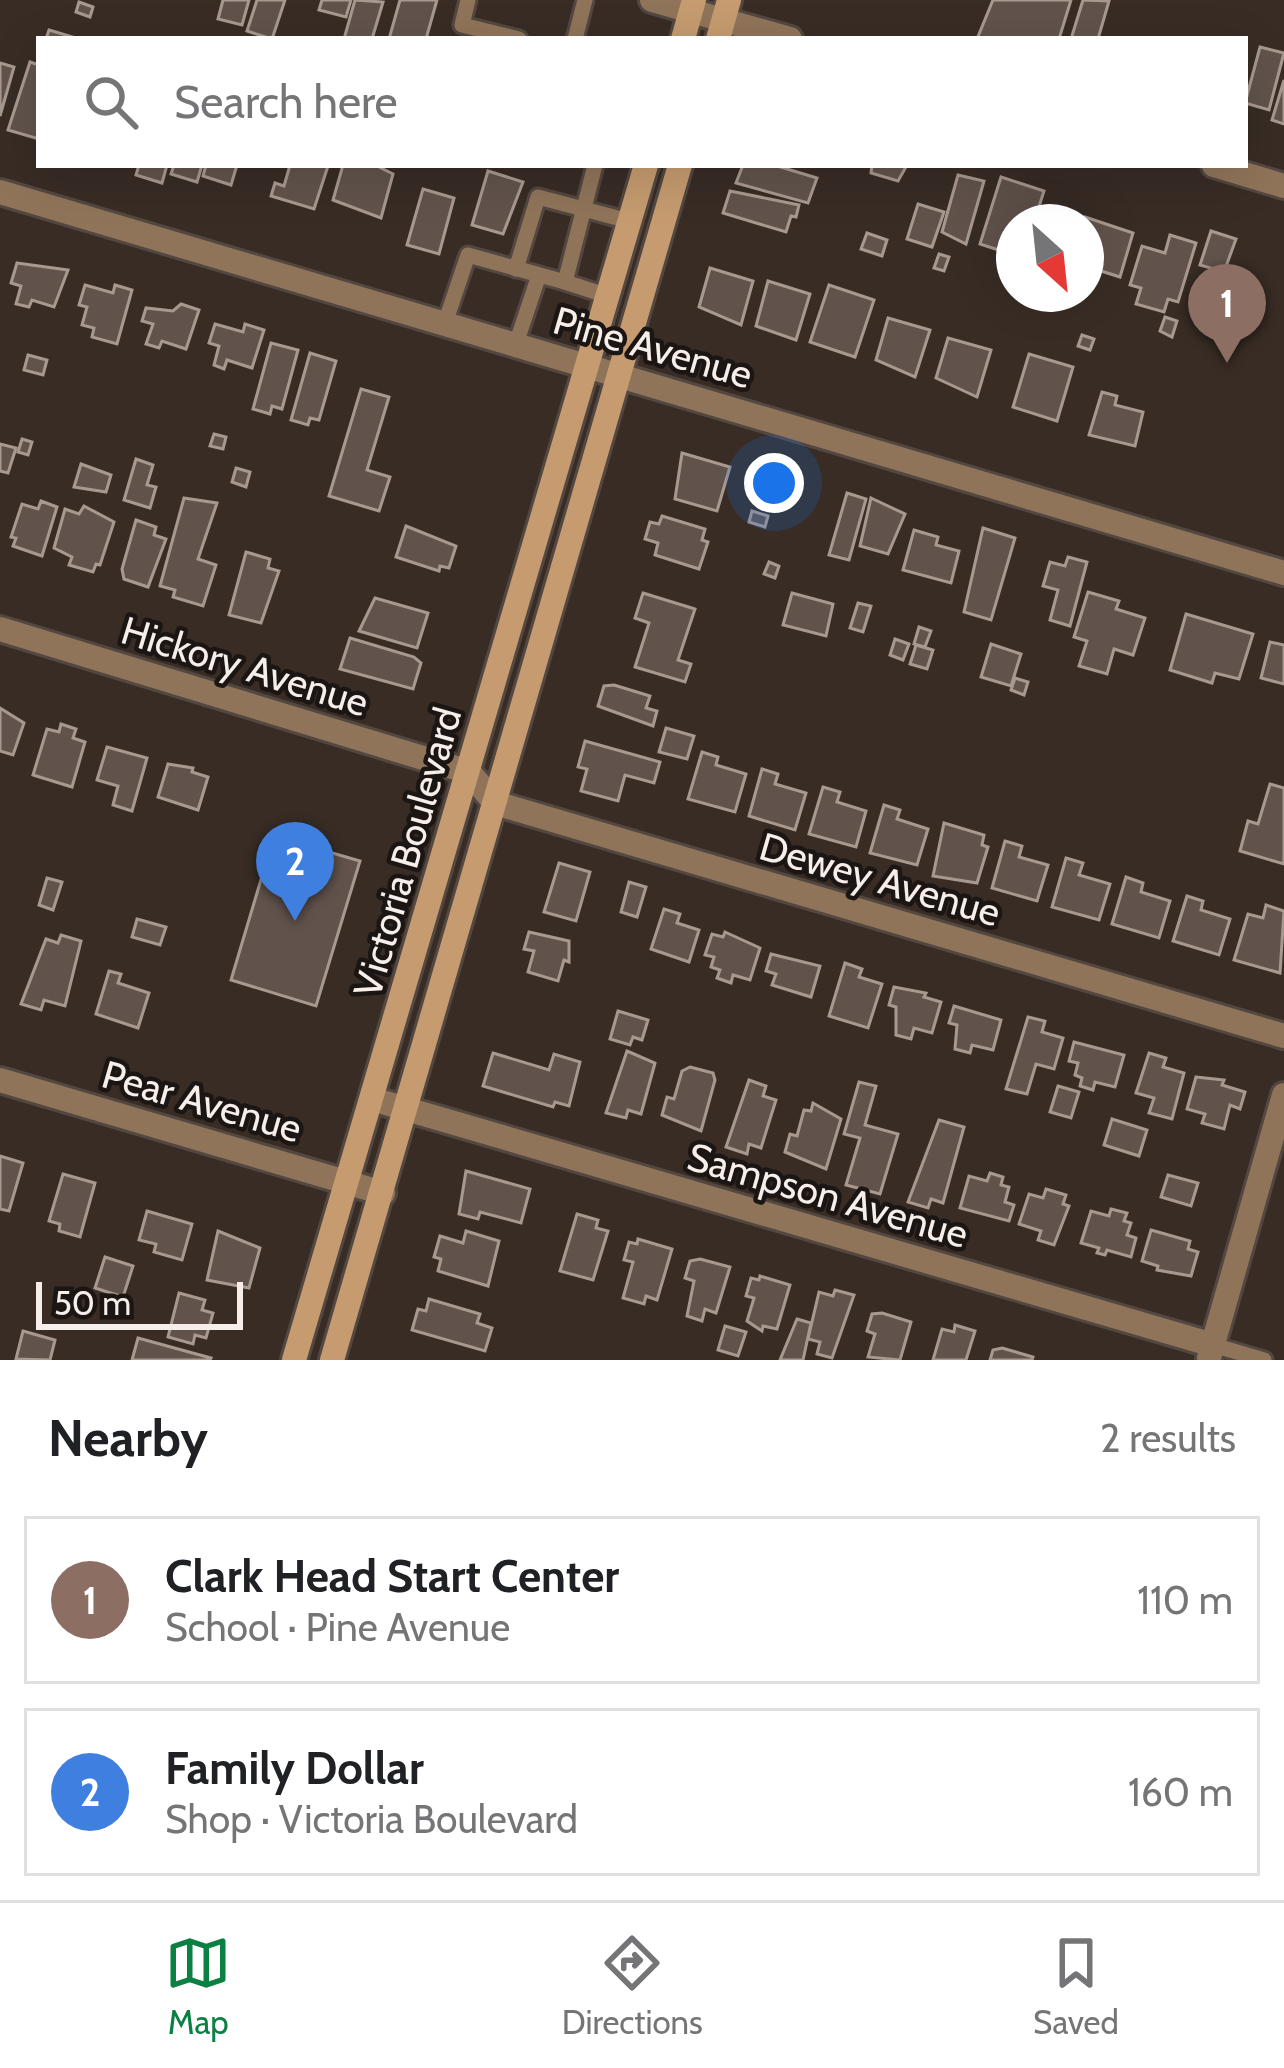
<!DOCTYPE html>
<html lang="en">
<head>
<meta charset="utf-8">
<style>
	:root { --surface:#fff; --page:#f6f6f6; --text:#202124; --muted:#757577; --line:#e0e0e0; --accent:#0b8043 }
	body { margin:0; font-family:Cabin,sans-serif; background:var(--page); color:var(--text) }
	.compass { position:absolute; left:996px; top:204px; width:108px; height:108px; border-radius:50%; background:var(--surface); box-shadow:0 12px 48px #0002; rotate:153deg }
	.scale { position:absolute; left:36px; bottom:30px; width:207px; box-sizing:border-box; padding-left:12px; border:6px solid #f7eeea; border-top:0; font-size:33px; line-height:42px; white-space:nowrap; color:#f7eeea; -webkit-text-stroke:9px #1b1613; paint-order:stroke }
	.you { position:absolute; left:774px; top:483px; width:42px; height:42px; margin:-30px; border:9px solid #fff; border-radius:50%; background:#1a73e8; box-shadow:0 0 0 18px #1a73e833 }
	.badge { display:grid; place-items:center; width:78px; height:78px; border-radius:50%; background:var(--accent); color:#fff; font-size:39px; font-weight:700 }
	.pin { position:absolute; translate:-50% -99px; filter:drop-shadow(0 3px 6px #0008) }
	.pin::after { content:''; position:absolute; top:63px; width:42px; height:36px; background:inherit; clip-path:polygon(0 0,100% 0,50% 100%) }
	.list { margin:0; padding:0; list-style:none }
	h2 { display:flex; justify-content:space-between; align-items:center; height:156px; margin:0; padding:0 48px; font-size:51px }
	h2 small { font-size:39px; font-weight:400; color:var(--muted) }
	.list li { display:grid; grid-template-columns:78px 1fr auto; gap:36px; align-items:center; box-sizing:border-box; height:168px; margin:0 24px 24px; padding:0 24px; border:3px solid var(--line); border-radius:0px }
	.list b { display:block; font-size:45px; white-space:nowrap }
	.list p { margin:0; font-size:39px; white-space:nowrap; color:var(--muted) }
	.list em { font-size:39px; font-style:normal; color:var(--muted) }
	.icon { flex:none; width:66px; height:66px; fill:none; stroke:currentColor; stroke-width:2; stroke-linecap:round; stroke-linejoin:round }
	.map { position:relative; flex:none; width:1284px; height:1360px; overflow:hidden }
	.search { position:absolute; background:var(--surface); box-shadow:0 12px 48px #0002; left:36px; right:36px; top:36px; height:132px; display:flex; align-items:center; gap:30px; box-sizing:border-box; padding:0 42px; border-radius:0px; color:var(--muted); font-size:45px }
	.sheet { height:540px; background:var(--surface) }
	nav { display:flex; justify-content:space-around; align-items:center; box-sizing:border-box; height:168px; border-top:3px solid var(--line); background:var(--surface); font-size:33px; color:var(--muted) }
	nav a { display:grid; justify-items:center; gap:6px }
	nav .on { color:var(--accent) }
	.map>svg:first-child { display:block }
</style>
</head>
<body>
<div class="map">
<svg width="1284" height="1360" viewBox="0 0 1284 1360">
	<rect width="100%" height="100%" fill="#382c25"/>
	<g fill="#61534c" stroke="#a89990" stroke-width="3">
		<polygon points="223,0 249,0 242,25 218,19"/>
		<polygon points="257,0 285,0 272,39 247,31"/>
		<polygon points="322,0 351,0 346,17 319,10"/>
		<polygon points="355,0 383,2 372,39 344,39"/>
		<polygon points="400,0 437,0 426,39 389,39"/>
		<polygon points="993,0 1071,0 1059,39 977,39"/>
		<polygon points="1083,0 1109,1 1098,39 1071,39"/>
		<polygon points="79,2 93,7 90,17 76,12"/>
		<polygon points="49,30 73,37 73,39 46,39"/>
		<polygon points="1260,47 1284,53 1269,110 1245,103"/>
		<polygon points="30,62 39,65 39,139 8,130"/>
		<polygon points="0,63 14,67 0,116"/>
		<polygon points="1284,80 1284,124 1272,120"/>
		<polygon points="139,165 167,165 162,183 136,175"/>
		<polygon points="174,165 202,165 197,182 171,174"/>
		<polygon points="206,165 237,165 231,185 203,176"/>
		<polygon points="290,165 328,166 314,209 271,196 275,183 284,186"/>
		<polygon points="343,165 375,165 393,174 381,218 333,200"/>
		<polygon points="743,165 774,165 817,178 808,203 736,183"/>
		<polygon points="872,165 907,165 898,181 871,173"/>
		<polygon points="488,171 523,182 503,234 472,225"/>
		<polygon points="958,175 984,181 966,244 942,232"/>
		<polygon points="1001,177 1044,191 1034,222 1014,222 1014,255 980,244"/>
		<polygon points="423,189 454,198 439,254 407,245"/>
		<polygon points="730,191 799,205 796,217 791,216 786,232 723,213"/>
		<polygon points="918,204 944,212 932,247 907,239"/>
		<polygon points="1085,217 1133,233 1120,277 1098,270 1095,279 1086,276"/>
		<polygon points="1211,231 1236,239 1224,272 1200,265"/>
		<polygon points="867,233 887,240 882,256 861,249"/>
		<polygon points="1170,235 1196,243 1178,302 1168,299 1164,312 1136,304 1141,288 1130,285 1142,246 1165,253"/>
		<polygon points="939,254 949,257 944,271 934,268"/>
		<polygon points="17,263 68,270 54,307 32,300 29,307 16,304 21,286 11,283"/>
		<polygon points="710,268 753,281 741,325 699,307"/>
		<polygon points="768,281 810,294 796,340 756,326"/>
		<polygon points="85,285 113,293 115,285 132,290 117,344 92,337 94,328 82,325 87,307 79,305"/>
		<polygon points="829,285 874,300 855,357 810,342"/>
		<polygon points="181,304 199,310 186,349 162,341 159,348 146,344 153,324 142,321 146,308 173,311"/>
		<polygon points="1165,317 1177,321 1172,337 1160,331"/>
		<polygon points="888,318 930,330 915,377 876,360"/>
		<polygon points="215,324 243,332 245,324 264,330 252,368 227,360 224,369 214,365 219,346 209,343"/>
		<polygon points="1082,335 1094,339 1090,350 1078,346"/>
		<polygon points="948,338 991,350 977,397 936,378"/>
		<polygon points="271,343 298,350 282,409 272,406 270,414 253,409"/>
		<polygon points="310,353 336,361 319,420 310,418 308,425 291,420"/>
		<polygon points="1029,354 1073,367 1057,421 1013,407"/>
		<polygon points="28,355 47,360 43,375 24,370"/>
		<polygon points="361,389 389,397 367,470 390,477 379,511 329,496"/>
		<polygon points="1102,392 1117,396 1115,405 1143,412 1135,446 1089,435"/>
		<polygon points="214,434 226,437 223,449 210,446"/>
		<polygon points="22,439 32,442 28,455 18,452"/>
		<polygon points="0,444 16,448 8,473 0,471"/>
		<polygon points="682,453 730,467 717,511 675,499"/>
		<polygon points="136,459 153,465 147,485 156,487 150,508 124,500"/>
		<polygon points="81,464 111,475 106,492 74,487"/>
		<polygon points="236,468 250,472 246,487 232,482"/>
		<polygon points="847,493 866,499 849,560 829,555"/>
		<polygon points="184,498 217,503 198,559 216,565 203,606 173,597 175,590 160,586"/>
		<polygon points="871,498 905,514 888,554 860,546"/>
		<polygon points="41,501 57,507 42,556 13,546 16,538 11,537 22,504 38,509"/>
		<polygon points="84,506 114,522 100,565 96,564 93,572 69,565 72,557 54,548 65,509 79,514"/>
		<polygon points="752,511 768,516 765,527 749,522"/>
		<polygon points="662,516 705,529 702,540 708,542 699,569 655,555 658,543 645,539 650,522 659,524"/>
		<polygon points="136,520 156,527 154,535 166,539 148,587 124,579 122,569"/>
		<polygon points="406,526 456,546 449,568 440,566 439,571 396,557"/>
		<polygon points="983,528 1015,538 991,620 964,612"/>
		<polygon points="914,530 938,537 936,545 959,551 951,583 903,570"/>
		<polygon points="246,552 270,559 268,568 279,571 261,623 229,615"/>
		<polygon points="1068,557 1087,562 1070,626 1050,620 1058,590 1043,586 1050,562 1065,566"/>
		<polygon points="769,562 779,566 775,578 764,574"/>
		<polygon points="1088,592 1119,601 1116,609 1145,618 1133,655 1114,649 1107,674 1079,666 1087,641 1074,637"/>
		<polygon points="643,593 695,609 678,660 691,664 685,682 635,667 649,623 635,618"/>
		<polygon points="792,593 833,604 826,636 783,625"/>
		<polygon points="375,598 428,613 417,648 359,631"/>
		<polygon points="858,603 871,606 863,632 850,628"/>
		<polygon points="1186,614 1253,634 1239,679 1215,673 1212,683 1170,670"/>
		<polygon points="919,627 931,631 925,647 914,644"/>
		<polygon points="350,638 414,657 421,663 413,689 340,669"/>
		<polygon points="895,639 909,644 903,660 890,655"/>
		<polygon points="1270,642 1284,645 1284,684 1261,678"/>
		<polygon points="991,644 1021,654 1011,686 981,677"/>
		<polygon points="916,645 933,650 927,669 910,664"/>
		<polygon points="1015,678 1028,682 1024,695 1011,690"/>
		<polygon points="614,685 650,696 646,708 657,711 653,726 598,706 604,686"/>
		<polygon points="0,708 24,723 13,755 0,751"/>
		<polygon points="61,724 76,729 73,738 85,742 72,787 33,775 47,729 59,732"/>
		<polygon points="666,728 694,736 687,759 659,752"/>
		<polygon points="585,741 660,762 654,783 625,775 618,801 581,791 587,769 578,767"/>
		<polygon points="107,747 147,758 132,811 113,805 118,786 97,780"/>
		<polygon points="702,752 718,757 716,765 746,774 735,812 688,799"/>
		<polygon points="168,764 193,768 192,772 208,777 198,810 158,797"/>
		<polygon points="762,769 778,774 775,784 806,793 795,830 749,816"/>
		<polygon points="1270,784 1284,788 1284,864 1240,851 1248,821 1258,824"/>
		<polygon points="823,787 840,792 837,802 866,811 856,847 809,834"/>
		<polygon points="884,805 900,810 897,819 928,829 917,865 870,853"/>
		<polygon points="944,823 984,835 982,845 988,847 977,883 933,876"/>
		<polygon points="274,836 360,861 316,1006 231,980"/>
		<polygon points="1005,841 1022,846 1019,857 1048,865 1037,901 992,888"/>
		<polygon points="1066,858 1083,863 1079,875 1110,884 1099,920 1052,907"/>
		<polygon points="559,863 590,872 576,921 544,912"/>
		<polygon points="1126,877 1143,883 1141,892 1170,901 1159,938 1112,924"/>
		<polygon points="47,878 62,882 53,910 39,905"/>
		<polygon points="629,882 646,887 637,917 621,912"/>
		<polygon points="1187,896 1203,901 1201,910 1230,919 1219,955 1173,941"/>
		<polygon points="1266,905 1284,911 1280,973 1234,960 1248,914 1263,918"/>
		<polygon points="664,909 680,914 677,923 699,930 689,962 651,949"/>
		<polygon points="137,919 166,927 160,945 132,937"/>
		<polygon points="529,932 569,941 569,962 564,960 558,981 528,972 534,951 524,949"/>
		<polygon points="725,932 760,948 750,980 733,975 731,983 717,978 720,970 711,967 714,957 705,955 712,934 723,937"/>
		<polygon points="61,935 81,941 65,1006 44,1000 41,1010 21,1004 46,939 58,943"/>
		<polygon points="771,954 820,966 811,997 772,985 776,974 766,971"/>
		<polygon points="845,963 862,969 859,977 882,984 868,1028 829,1016"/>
		<polygon points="109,971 121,974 118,983 149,993 138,1028 96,1014"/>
		<polygon points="894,987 926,993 924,997 941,1002 932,1033 914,1028 911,1039 896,1035 896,1007 889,1005"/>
		<polygon points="954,1006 1001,1020 993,1050 972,1045 970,1053 955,1049 957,1025 949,1023"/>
		<polygon points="618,1011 648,1020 642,1040 633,1037 630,1045 610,1039"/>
		<polygon points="1028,1017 1045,1021 1042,1032 1063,1038 1054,1069 1036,1064 1027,1094 1006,1089"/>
		<polygon points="1074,1042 1124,1055 1115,1087 1095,1082 1093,1090 1080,1086 1082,1078 1075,1075 1078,1063 1069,1061"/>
		<polygon points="627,1051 655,1063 641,1114 628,1110 626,1118 606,1113"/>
		<polygon points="493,1053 549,1070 554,1054 580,1062 569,1106 555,1102 553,1107 483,1086"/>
		<polygon points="1149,1053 1166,1058 1163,1067 1184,1073 1172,1119 1149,1113 1154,1098 1136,1093"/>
		<polygon points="690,1067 713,1073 715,1080 701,1131 662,1115 667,1097 674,1099 682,1071"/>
		<polygon points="1196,1077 1224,1080 1222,1085 1245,1092 1240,1109 1230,1105 1224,1129 1202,1123 1205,1114 1187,1109"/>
		<polygon points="749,1080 766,1086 763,1096 776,1100 761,1148 749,1144 747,1154 726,1147"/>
		<polygon points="859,1082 876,1086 865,1125 898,1134 880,1194 846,1185 860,1138 844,1134"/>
		<polygon points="1058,1086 1079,1092 1071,1118 1050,1112"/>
		<polygon points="813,1103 841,1119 826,1169 785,1152 790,1134 797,1136 804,1110 811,1111"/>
		<polygon points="1112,1119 1147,1130 1139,1156 1104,1145"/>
		<polygon points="939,1120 964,1127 943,1203 931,1199 928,1208 908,1202"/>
		<polygon points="0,1156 23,1163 9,1211 0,1209"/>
		<polygon points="466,1171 530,1189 521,1223 480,1212 478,1219 459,1214"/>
		<polygon points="990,1173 1003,1177 1001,1185 1009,1187 1005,1202 1014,1205 1009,1221 960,1208 969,1176 987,1181"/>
		<polygon points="63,1174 95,1183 80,1237 59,1231 60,1224 49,1221"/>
		<polygon points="1168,1175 1198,1183 1191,1206 1161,1197"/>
		<polygon points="1046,1189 1066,1195 1063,1204 1069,1206 1054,1245 1038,1240 1041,1231 1019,1224 1029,1194 1043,1198"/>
		<polygon points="1111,1209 1127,1213 1124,1221 1131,1223 1127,1235 1136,1238 1131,1257 1107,1250 1105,1255 1097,1253 1099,1248 1081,1243 1091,1211 1109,1216"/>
		<polygon points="147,1211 192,1224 182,1260 154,1252 156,1244 139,1240"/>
		<polygon points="577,1214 598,1220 596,1228 608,1231 593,1280 560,1271"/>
		<polygon points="1151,1230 1190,1241 1188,1249 1198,1252 1191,1276 1157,1270 1158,1266 1142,1261"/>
		<polygon points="218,1231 260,1248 249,1288 207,1280"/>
		<polygon points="466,1231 499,1241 488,1286 438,1271 441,1259 434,1257 440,1236 463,1243"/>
		<polygon points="638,1239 672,1249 657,1300 646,1296 644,1304 623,1298 633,1262 624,1260 629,1242 637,1244"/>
		<polygon points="105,1257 133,1266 123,1297 95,1288"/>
		<polygon points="700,1259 730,1267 716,1313 705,1309 702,1321 687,1316 694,1281 685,1278 690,1261"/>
		<polygon points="760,1276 790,1285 777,1329 763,1326 762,1331 747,1321 754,1298 746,1296 751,1278 759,1280"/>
		<polygon points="835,1290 854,1295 832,1358 817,1354 820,1342 808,1339 819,1292 833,1296"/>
		<polygon points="179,1293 205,1300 202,1310 213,1313 206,1338 195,1335 193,1344 168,1337"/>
		<polygon points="429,1299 480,1314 477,1323 492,1328 485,1351 412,1330 418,1309 426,1311"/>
		<polygon points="882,1313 911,1322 900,1360 868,1357 875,1334 867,1331 872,1314"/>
		<polygon points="797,1319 811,1323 803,1360 780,1360"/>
		<polygon points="955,1325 975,1331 966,1360 933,1360 942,1329 954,1332"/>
		<polygon points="725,1326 746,1332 738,1356 718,1350"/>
		<polygon points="23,1331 55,1340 50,1360 16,1359"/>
		<polygon points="138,1338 211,1358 210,1360 132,1360"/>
		<polygon points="1002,1348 1033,1357 1032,1360 990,1360 993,1350"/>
	</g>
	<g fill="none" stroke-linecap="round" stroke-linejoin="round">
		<defs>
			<g id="lane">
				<polyline points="468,0 462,25 519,39"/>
				<polyline points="575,39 585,0"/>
				<polyline points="516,269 538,197 629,221"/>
				<polyline points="565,282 608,296"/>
				<polyline points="445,323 468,255 565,282 595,165"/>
				<polyline points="516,344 539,275"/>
				<polyline points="1213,1345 1264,1360"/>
			</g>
			<g id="street">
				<polyline points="652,0 790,39"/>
				<polyline points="1214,165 1284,186"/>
				<polyline points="0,192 1284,573"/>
				<polyline points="0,629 469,772 495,803 1284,1036"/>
				<polyline points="0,1080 383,1193"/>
				<polyline points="372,1099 1213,1345"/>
				<polyline points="1209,1358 1284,1095"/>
			</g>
			<g id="secondary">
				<polyline points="683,39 694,0"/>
				<polyline points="718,39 729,0"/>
				<polyline points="294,1360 646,165"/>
				<polyline points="332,1360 680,165"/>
			</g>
		</defs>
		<use href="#lane" stroke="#534741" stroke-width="21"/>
		<use href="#street" stroke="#534741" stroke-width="30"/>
		<use href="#secondary" stroke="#534741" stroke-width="30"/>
		<use href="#lane" stroke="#8f7459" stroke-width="15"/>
		<use href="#street" stroke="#8f7459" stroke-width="24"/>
		<use href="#secondary" stroke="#c59b6f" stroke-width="24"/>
	</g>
	<g text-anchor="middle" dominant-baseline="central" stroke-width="9" stroke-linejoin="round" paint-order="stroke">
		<g font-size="39" fill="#f7eeea" stroke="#1b1613">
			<text transform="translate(653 347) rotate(16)">Pine Avenue</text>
			<text transform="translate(245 666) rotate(17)">Hickory Avenue</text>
			<text transform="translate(407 852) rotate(-74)">Victoria Boulevard</text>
			<text transform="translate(880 879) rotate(16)">Dewey Avenue</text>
			<text transform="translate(202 1101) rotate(16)">Pear Avenue</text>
			<text transform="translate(828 1195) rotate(16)">Sampson Avenue</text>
		</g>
	</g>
</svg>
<svg class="compass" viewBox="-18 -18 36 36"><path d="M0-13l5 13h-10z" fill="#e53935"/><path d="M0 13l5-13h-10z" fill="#757577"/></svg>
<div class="scale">50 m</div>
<div class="you"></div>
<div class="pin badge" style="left:1227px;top:363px;background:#8d6e63">1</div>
<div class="pin badge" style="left:295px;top:921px;background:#3f7fe0">2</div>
<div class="search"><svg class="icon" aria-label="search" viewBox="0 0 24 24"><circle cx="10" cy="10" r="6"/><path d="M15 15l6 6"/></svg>Search here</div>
</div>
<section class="sheet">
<h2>Nearby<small>2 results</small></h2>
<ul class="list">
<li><span class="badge" style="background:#8d6e63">1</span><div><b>Clark Head Start Center</b><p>School · Pine Avenue</p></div><em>110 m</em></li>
<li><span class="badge" style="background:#3f7fe0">2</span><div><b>Family Dollar</b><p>Shop · Victoria Boulevard</p></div><em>160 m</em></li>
</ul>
</section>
<nav>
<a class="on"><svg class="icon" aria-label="map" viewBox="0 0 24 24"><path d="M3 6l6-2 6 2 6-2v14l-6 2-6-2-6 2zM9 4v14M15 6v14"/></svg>Map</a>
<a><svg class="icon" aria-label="directions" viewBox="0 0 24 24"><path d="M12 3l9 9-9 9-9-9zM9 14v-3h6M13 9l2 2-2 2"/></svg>Directions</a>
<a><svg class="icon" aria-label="saved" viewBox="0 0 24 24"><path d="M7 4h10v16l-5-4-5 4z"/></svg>Saved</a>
</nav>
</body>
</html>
